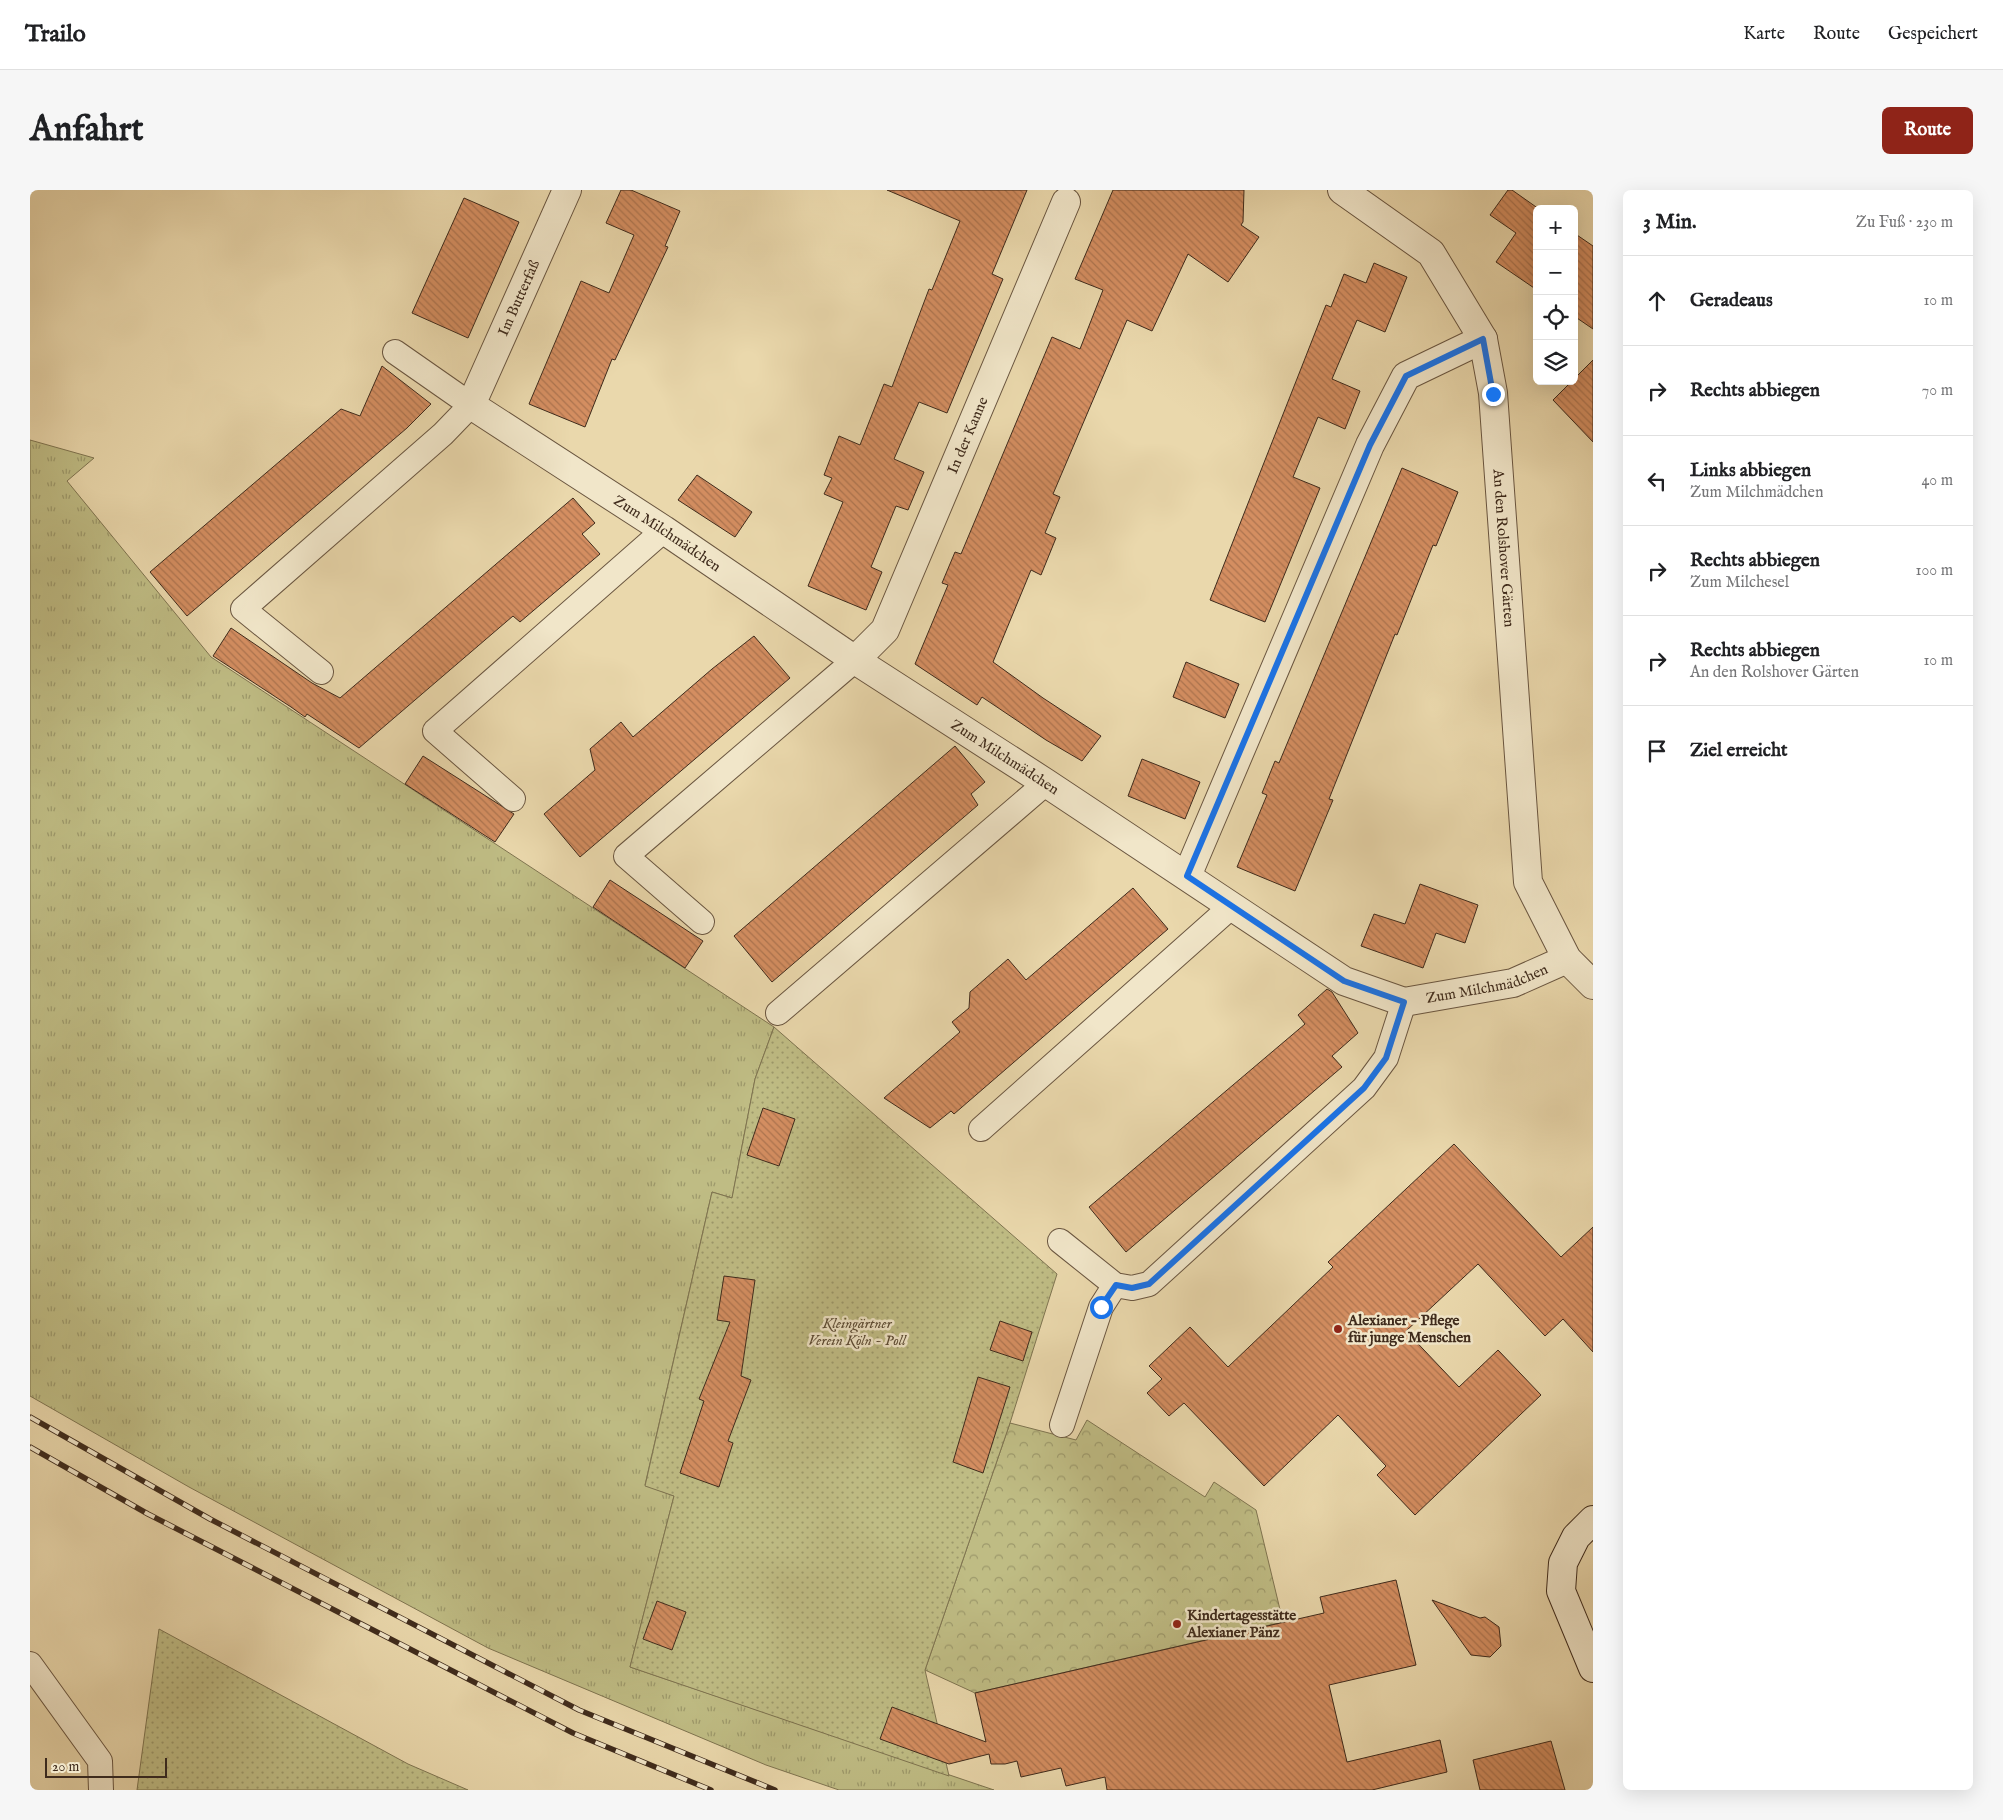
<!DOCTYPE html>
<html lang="de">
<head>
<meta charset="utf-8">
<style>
	:root { --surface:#fff; --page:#f6f6f6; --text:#202124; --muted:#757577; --line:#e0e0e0; --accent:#8f2418 }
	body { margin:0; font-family:"IM FELL English",serif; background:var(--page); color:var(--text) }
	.controls { position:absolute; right:15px; top:15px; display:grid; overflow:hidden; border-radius:8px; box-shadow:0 5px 20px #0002 }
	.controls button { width:45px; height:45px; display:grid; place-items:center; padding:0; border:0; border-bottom:1px solid var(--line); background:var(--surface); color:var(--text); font:25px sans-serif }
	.scale { position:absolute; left:15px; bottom:12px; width:122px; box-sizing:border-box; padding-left:5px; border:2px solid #3f2b1c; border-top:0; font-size:14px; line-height:18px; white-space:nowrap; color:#3f2b1c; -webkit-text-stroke:4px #f1e6c9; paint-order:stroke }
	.stop { position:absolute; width:15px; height:15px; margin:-11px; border:4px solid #1a73e8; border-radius:50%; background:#fff }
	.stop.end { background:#1a73e8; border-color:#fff; box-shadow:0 1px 5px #0008 }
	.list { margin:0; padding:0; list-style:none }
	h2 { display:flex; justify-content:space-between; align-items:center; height:65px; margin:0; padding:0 20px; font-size:21px }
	h2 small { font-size:16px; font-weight:400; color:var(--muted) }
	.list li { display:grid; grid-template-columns:32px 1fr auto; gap:15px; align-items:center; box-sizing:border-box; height:90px; padding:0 20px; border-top:1px solid var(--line) }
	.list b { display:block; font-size:19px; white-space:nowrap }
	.list p { margin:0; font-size:16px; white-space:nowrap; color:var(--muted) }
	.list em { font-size:16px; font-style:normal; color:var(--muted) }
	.icon { flex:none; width:28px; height:28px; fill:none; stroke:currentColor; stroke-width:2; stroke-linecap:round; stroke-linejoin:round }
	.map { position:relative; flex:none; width:1563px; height:1600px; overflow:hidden; border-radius:8px }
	header { display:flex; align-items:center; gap:30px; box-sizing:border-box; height:70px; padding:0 25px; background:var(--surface); border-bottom:1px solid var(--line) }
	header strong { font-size:24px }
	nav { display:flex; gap:28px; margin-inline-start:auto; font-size:18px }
	.intro { display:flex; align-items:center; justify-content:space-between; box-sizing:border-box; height:120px; padding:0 30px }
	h1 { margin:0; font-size:35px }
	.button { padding:12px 22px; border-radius:8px; background:var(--accent); color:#fff; font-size:18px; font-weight:700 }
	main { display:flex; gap:30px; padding:0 30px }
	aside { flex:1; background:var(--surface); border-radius:8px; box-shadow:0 5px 20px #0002 }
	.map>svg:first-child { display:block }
</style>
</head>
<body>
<header>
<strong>Trailo</strong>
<nav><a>Karte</a><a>Route</a><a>Gespeichert</a></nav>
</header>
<div class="intro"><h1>Anfahrt</h1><a class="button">Route</a></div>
<main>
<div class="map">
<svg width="1563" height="1600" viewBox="0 0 1563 1600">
	<defs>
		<pattern id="grass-tufts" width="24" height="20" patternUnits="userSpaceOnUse" patternTransform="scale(1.25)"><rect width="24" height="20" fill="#bfbc84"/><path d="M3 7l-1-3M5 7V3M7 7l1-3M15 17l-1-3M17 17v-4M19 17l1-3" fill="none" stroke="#9d996b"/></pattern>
		<pattern id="forest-crowns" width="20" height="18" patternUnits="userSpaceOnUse" patternTransform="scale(1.25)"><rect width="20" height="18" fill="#bfbc84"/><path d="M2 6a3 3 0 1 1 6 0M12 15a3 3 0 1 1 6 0" fill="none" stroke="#9d996b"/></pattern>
		<pattern id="garden-dots" width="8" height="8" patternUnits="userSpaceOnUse" patternTransform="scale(1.25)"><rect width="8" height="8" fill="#bfbc84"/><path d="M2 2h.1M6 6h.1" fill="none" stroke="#9d996b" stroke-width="1.8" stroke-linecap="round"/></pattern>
		<pattern id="building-back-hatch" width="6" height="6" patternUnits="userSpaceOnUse" patternTransform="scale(1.25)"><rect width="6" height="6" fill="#d48e61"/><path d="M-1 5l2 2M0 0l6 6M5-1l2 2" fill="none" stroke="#ad744f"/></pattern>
	</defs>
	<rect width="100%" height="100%" fill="#ead8ac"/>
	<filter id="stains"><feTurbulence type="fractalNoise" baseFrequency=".004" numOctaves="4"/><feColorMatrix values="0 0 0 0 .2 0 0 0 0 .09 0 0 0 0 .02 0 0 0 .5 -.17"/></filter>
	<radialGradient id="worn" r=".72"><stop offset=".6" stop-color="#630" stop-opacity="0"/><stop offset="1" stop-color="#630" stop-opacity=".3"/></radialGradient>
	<polygon fill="url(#grass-tufts)" stroke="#7f7450" points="0,250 64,268 37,291 181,467 744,837 725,889 702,1008 682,1002 615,1295 644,1306 600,1477 964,1600 809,1600 736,1575 458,1458 159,1297 0,1206"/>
	<polygon fill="url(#forest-crowns)" stroke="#7f7450" points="1057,1230 1175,1307 1184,1292 1226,1320 1253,1432 945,1503 895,1480 980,1233 1046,1250"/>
	<g fill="url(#garden-dots)" stroke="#7f7450">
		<polygon points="744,837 1027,1084 980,1233 895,1480 919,1586 600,1477 644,1306 615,1296 682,1002 702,1008 725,889"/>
		<polygon points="129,1439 378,1574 438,1600 107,1600"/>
	</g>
	<g fill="url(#building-back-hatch)" stroke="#3f2b1c">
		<polygon points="591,0 601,0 650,21 635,56 638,57 585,170 582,169 555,237 499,214 551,91 579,103 604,45 576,33"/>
		<polygon points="857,0 997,0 962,84 973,89 917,223 889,212 864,269 894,282 878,320 866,316 841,377 852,382 836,420 778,396 813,312 794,304 802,288 794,285 809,246 830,255 854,194 862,197 899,99 902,100 930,31"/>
		<polygon points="1083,0 1214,0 1213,32 1211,35 1229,47 1198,92 1158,64 1122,141 1097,130 1023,304 1030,307 1015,343 1026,348 1011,385 1001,380 963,472 1013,508 1071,546 1052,571 1016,550 952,507 947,515 885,474 918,395 912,393 925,362 931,364 1022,147 1050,159 1073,100 1045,89"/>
		<polygon points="1478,0 1482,0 1509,19 1507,19 1507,100 1466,72 1486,43 1460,25"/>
		<polygon points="434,8 489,32 438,148 382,123"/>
		<polygon points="1544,43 1563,56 1563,139 1544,126"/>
		<polygon points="1344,73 1377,87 1355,142 1327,130 1302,189 1330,201 1315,239 1288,227 1263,287 1290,298 1235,432 1180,410 1296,115 1301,117 1314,84 1336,93"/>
		<polygon points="1563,170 1563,252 1523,210 1542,191 1544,191 1544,189"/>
		<polygon points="352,176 401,214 377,238 157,426 120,382 311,219 330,226"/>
		<polygon points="1372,278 1428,302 1406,356 1403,355 1367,445 1365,444 1299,609 1303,610 1265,701 1207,677 1237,605 1232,603 1245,571 1249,573"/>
		<polygon points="667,285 722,322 705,347 648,310"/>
		<polygon points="543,308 565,333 552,344 570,364 490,432 483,426 329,558 277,524 275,527 261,517 183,466 201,438 282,493 310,508"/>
		<polygon points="724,446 760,488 550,667 514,624 565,580 560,559 591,532 603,547 682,479"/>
		<polygon points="1156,472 1209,494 1195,528 1143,507"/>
		<polygon points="925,556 955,592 941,604 948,615 742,792 704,746"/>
		<polygon points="393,566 484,624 465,652 375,594"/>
		<polygon points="1112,569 1170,592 1155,629 1098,606"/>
		<polygon points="580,690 673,751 655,778 563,717"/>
		<polygon points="1390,694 1448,715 1435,753 1406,743 1393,778 1331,756 1344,724 1375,734"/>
		<polygon points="1103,698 1138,739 924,924 921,921 900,938 854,908 930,842 922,832 939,818 940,802 978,769 996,790"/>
		<polygon points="1297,799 1302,802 1328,843 1302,866 1312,877 1096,1062 1059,1017 1275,834 1268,825"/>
		<polygon points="733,918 765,929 749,976 717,965"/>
		<polygon points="1424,954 1531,1067 1563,1037 1563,1162 1533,1129 1515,1146 1448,1074 1376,1141 1429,1197 1468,1160 1511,1205 1385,1325 1347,1285 1356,1276 1308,1225 1234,1296 1154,1213 1139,1226 1117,1203 1132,1189 1119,1176 1160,1137 1198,1177 1303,1077 1298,1072"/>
		<polygon points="694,1086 725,1090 711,1186 721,1190 698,1251 703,1253 689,1297 650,1283 674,1211 669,1209 700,1132 687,1130"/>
		<polygon points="970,1131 1002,1142 993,1171 960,1160"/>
		<polygon points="948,1187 980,1197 953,1283 923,1272"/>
		<polygon points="1366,1390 1386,1475 1299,1495 1317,1572 1410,1550 1417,1582 1342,1600 1077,1600 1075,1587 1036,1596 1031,1578 991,1587 987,1571 975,1574 961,1574 959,1564 919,1574 850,1549 862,1517 956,1552 945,1503 1294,1423 1290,1407"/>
		<polygon points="1402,1410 1450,1428 1455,1427 1469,1437 1471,1456 1460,1467 1441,1465"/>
		<polygon points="627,1411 656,1422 642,1460 613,1449"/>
		<polygon points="1521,1551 1535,1600 1450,1600 1443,1570"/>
	</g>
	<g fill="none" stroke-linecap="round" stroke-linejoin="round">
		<defs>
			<g id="lane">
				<polyline points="291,482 213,419 413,244 441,215 365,162"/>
				<polyline points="483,609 405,541 634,340"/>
				<polyline points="672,732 596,666 825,470"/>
				<polyline points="748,823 1016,593"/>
				<polyline points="951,939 1202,716"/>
				<polyline points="1030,1051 1085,1095 1102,1098 1119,1094 1334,898 1356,868 1374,812"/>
				<polyline points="1032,1235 1071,1117 1085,1095"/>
				<polyline points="0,1474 70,1571 71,1600"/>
			</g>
			<g id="street">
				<path id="s1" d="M537 0 441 215 634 340 825 470 1016 593 1314 791 1374 812 1483 793 1537 769"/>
				<path id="s2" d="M1312 0 1401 63 1453 149 1463 203 1498 692 1537 769 1563 795"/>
				<path id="s3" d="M825 470 855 440 1036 12"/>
				<polyline points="1157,686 1340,255 1376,186 1453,149"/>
			</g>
			<polyline id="secondary" points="1563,1330 1546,1347 1533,1373 1531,1401 1563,1478"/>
		</defs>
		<use href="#lane" stroke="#6a5640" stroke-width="26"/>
		<use href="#street" stroke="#6a5640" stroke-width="30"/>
		<use href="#secondary" stroke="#3f2b1c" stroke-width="30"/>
		<use href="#lane" stroke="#f1e6c9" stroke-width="24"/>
		<use href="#street" stroke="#f1e6c9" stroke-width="28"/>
		<use href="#secondary" stroke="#f1e6c9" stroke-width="28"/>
		<defs>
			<g id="rail">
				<polyline points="0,1227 180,1329 549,1520 745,1600"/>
				<polyline points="0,1257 118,1324 543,1543 681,1600"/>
			</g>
		</defs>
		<use href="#rail" stroke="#3f2b1c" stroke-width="5.5"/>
		<use href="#rail" stroke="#f1e6c9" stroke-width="4" stroke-dasharray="11" stroke-linecap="butt"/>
	</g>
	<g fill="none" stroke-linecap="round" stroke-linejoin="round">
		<polyline stroke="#1a73e8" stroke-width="6" points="1071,1117 1086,1095 1102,1098 1119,1094 1334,898 1356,868 1374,812 1314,791 1157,686 1340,255 1376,186 1453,149 1463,204"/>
	</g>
	<g fill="#8f2418" stroke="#f1e6c9" stroke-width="2">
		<circle cx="1308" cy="1139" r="5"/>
		<circle cx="1147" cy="1434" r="5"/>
	</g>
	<g text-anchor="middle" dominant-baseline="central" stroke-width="5" stroke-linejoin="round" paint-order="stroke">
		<g font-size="15" fill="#3f2b1c" stroke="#f1e6c9">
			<text transform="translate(489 108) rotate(-66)">Im Butterfaß</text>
			<text stroke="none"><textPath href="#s3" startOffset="254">In der Kanne</textPath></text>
			<text stroke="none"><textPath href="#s1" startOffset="470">Zum Milchmädchen</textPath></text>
			<text stroke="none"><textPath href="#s2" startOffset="420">An den Rolshover Gärten</textPath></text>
			<text stroke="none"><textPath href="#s1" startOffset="875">Zum Milchmädchen</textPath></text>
			<text stroke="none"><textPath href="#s1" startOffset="1430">Zum Milchmädchen</textPath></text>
		</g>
		<g font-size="15" font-weight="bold" fill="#3f2b1c" stroke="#f1e6c9" text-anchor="start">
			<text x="1318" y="1130">Alexianer - Pflege<tspan x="1318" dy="17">für junge Menschen</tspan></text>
			<text x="1157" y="1425">Kindertagesstätte<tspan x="1157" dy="17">Alexianer Pänz</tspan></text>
		</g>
		<g font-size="15" font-style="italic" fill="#594831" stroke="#f1e6c9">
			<text x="827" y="1133">Kleingärtner<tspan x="827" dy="17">Verein Köln - Poll</tspan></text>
		</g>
	</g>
	<rect width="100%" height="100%" filter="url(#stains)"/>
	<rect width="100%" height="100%" fill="url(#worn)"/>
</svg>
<div class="controls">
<button>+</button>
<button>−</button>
<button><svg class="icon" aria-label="locate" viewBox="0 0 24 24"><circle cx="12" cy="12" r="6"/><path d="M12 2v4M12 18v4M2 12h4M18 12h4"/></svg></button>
<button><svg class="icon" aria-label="layers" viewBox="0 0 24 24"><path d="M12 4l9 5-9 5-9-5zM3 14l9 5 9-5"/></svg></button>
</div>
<div class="scale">20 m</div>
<div class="stop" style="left:1071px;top:1117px"></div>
<div class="stop end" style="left:1463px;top:204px"></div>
</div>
<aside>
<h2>3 Min.<small>Zu Fuß · 230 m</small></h2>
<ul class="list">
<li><svg class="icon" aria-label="ahead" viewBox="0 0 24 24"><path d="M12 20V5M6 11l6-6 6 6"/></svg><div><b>Geradeaus</b></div><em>10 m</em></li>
<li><svg class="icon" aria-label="right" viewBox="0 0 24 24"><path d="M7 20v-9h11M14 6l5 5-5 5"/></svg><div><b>Rechts abbiegen</b></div><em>70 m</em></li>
<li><svg class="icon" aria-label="left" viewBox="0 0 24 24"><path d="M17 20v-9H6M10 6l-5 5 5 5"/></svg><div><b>Links abbiegen</b><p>Zum Milchmädchen</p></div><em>40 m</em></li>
<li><svg class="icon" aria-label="right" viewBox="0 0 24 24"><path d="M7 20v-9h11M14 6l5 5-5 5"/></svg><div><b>Rechts abbiegen</b><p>Zum Milchesel</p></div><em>100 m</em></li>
<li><svg class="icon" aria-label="right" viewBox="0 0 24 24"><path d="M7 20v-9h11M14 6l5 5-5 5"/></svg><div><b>Rechts abbiegen</b><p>An den Rolshover Gärten</p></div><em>10 m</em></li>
<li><svg class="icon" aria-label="arrive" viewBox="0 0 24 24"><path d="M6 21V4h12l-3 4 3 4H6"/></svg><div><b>Ziel erreicht</b></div></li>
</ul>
</aside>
</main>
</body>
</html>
